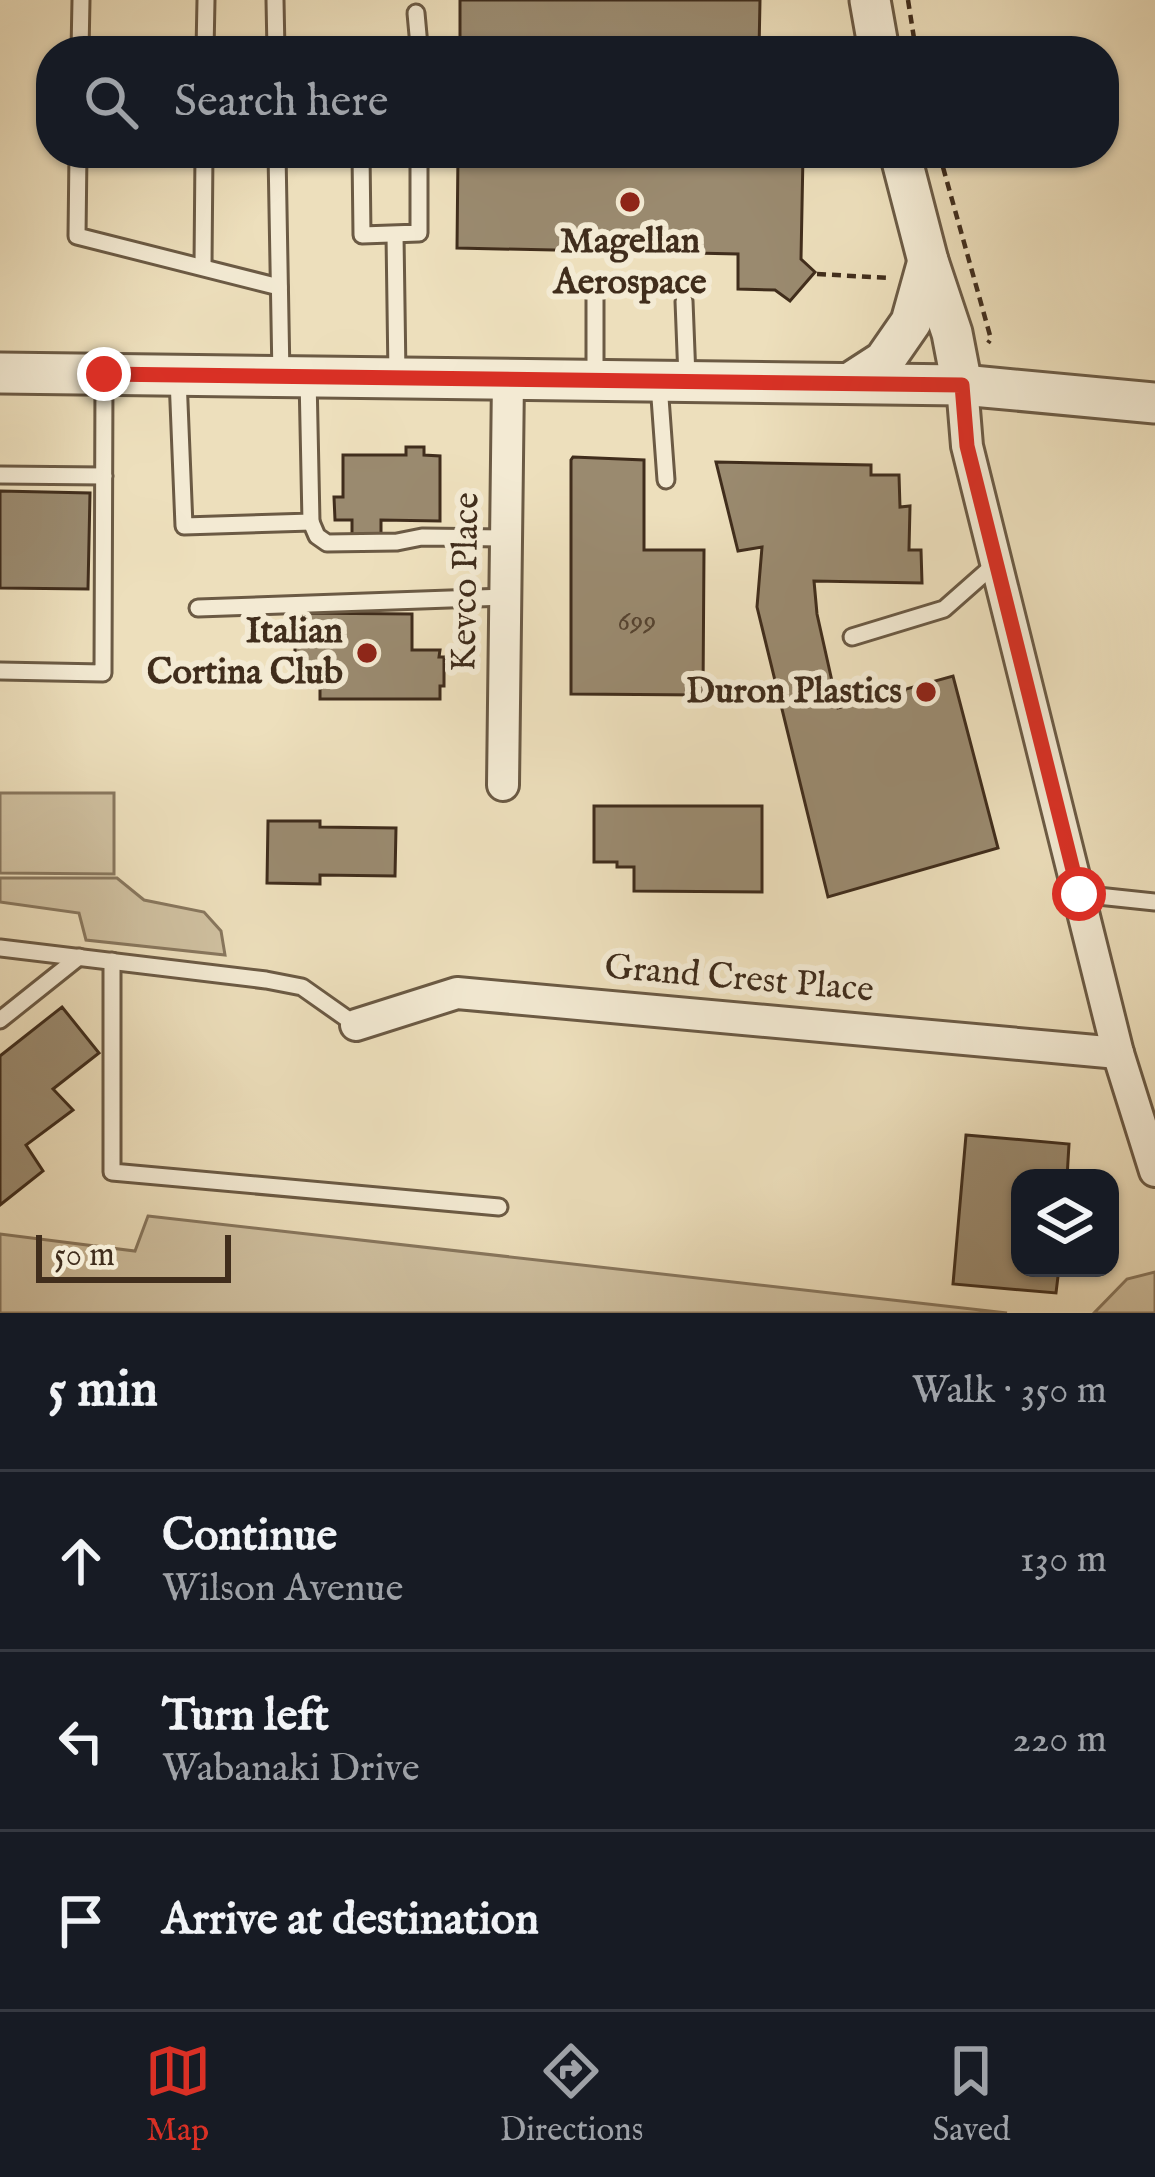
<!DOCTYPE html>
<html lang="en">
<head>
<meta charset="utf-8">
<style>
	:root { --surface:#171b24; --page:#20242c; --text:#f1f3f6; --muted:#9ea1a6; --line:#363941; --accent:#d93025 }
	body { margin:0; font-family:"IM FELL English",serif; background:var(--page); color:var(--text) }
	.controls { position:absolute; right:36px; bottom:36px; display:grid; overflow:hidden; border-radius:24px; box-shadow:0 3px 9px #0004 }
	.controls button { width:108px; height:108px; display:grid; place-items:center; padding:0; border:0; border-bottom:3px solid var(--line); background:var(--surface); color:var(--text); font:60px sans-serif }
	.scale { position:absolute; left:36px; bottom:30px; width:195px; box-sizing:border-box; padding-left:12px; border:6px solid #402d1c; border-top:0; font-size:33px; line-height:42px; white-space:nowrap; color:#402d1c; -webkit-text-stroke:9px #f3ead3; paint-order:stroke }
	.stop { position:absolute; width:36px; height:36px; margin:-27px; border:9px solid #d93025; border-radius:50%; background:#fff }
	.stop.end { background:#d93025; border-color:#fff; box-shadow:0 3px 12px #0008 }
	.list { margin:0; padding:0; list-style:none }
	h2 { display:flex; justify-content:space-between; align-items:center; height:156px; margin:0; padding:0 48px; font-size:51px }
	h2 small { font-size:39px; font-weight:400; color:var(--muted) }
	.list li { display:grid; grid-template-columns:78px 1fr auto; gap:36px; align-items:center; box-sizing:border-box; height:180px; padding:0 48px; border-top:3px solid var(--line) }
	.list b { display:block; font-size:45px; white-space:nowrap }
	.list p { margin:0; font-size:39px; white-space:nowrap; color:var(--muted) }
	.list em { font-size:39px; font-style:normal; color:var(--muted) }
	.icon { flex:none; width:66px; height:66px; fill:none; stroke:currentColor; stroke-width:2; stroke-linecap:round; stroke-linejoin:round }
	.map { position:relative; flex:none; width:1155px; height:1313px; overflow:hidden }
	.search { position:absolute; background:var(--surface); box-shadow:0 3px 9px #0004; left:36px; right:36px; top:36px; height:132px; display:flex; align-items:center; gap:30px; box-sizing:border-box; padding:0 42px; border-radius:48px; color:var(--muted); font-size:45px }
	.sheet { height:696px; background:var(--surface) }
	nav { display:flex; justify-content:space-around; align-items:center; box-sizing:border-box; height:168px; border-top:3px solid var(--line); background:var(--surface); font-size:33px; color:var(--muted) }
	nav a { display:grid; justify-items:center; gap:6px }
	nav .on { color:var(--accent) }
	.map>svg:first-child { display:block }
</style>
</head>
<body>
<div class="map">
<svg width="1155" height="1313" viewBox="0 0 1155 1313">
	<rect width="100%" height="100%" fill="#eddfbc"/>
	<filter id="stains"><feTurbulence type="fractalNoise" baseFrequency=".00167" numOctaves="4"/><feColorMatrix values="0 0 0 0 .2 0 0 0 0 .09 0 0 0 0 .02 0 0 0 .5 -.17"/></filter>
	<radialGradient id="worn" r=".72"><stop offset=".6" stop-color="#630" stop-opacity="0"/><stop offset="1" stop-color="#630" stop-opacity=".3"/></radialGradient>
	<g fill="#d0c1a1" stroke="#88775e" stroke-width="3">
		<polygon points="0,793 114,793 114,874 0,873"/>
		<polygon points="0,878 117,878 144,900 204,912 221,931 225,955 86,940 79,913 0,902"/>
		<polygon points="148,1216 1007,1313 0,1313 0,1234 135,1251"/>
		<polygon points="1155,1272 1155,1313 1094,1313 1127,1279"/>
	</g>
	<g fill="#9a8a6f" stroke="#402d1c" stroke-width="3">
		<polygon points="460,0 760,0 759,51 460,51"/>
		<polygon points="458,153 758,153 803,155 801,259 815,272 790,301 775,290 738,289 738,254 457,248"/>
		<polygon points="406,447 424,447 424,455 440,456 440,521 381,520 381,539 352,539 352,520 335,520 334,497 343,497 343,455 406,455"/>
		<polygon points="573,457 644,460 644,550 704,550 703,695 571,694 571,460"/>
		<polygon points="716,462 871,465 871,475 899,475 900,507 910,506 909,550 921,550 922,583 814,581 817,614 838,708 953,676 998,848 828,897 757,607 762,547 738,551"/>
		<polygon points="0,491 90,493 88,589 0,588"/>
		<polygon points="295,613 412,614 412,650 440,650 439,657 444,657 444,686 440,686 440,699 320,699 320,687 295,687"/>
		<polygon points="594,806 762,806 762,892 634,891 634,867 617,867 617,862 594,862"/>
		<polygon points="268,821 320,821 320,827 396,828 395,876 320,875 320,884 267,883"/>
		<polygon points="62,1007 99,1053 53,1089 73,1110 26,1145 43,1171 0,1205 0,1056"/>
		<polygon points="966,1135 1069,1144 1067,1178 1020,1178 1020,1268 1059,1268 1056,1293 953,1284"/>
	</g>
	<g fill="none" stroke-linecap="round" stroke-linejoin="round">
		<defs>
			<g id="service">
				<polyline points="275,0 276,51"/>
				<polyline points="416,13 419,46 431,51"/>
				<polyline points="80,51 81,0"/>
				<polyline points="205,51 206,0"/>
				<polyline points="78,153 77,236 279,287"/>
				<polyline points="277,153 281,376"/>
				<polyline points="361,153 362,235 419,233 419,153"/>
				<polyline points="395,235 397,375"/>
				<polyline points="203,266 204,153"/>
				<polyline points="595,295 595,377"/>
				<polyline points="684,301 687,378"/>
				<polyline points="178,378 184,526 311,522 308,377"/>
				<polyline points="659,384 666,480"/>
				<polyline points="0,475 104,476"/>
				<polyline points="311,522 317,536 327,543 397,542 422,537 505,538"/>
				<polyline points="198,608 505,597"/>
				<polyline points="852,637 944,609 995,564"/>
				<polyline points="0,671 103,673 104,377"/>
				<polyline points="1079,894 1155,902"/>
				<polyline points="0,948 266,980 302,987 356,1025"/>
				<polyline points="112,961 112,1172 499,1207"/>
				<polyline points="0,1020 79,957"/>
			</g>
			<g id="minor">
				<polyline points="962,385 967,446 1118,1053 1155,1171"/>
				<polyline points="503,785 508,379"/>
				<polyline points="356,1025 457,993 1118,1053"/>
			</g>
			<g id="tertiary">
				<polyline points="870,0 879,51"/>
				<polyline points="900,153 928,261 952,333 962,385"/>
				<polyline points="0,373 962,385 1155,403"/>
				<polyline points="850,383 884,361 911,322 928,261"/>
			</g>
		</defs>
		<use href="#service" stroke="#6b5a44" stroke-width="21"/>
		<use href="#minor" stroke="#6b5a44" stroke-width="36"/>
		<use href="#tertiary" stroke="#6b5a44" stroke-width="45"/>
		<g stroke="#402d1c" stroke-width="4.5" stroke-dasharray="9 6" stroke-linecap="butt">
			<polyline points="908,0 916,51"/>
			<polyline points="939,153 991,339 988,343"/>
			<polyline points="817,274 889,278"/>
		</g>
		<use href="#service" stroke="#f3ead3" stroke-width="15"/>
		<use href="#minor" stroke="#f3ead3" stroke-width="30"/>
		<use href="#tertiary" stroke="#f3ead3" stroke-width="39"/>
	</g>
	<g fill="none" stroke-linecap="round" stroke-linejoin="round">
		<polyline stroke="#d93025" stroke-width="15" points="104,374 962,385 967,446 1079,894"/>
	</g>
	<g fill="#8f2418" stroke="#f3ead3" stroke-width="4.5">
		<circle cx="630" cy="202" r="12"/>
		<circle cx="367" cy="653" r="12"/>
		<circle cx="926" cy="692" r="12"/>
	</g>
	<g text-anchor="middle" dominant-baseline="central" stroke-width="12" stroke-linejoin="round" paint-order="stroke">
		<g font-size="30" fill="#564431">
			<text x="637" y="622">699</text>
		</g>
		<g font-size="36" font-weight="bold" fill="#402d1c" stroke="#f3ead3" text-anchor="end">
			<text x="630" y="242" text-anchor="middle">Magellan<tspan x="630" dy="41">Aerospace</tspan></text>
			<text x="343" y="632">Italian<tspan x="343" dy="41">Cortina Club</tspan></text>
			<text x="902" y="692">Duron Plastics</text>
		</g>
		<g font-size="36" fill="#402d1c" stroke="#f3ead3">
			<text transform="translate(466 582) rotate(-89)">Kevco Place</text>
			<text transform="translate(739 979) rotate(5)">Grand Crest Place</text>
		</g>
	</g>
	<rect width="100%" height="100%" filter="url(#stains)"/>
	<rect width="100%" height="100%" fill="url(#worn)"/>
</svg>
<div class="controls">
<button><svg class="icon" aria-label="layers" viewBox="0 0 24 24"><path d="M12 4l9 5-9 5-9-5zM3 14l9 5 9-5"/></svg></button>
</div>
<div class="scale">50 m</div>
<div class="stop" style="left:1079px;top:894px"></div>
<div class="stop end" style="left:104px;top:374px"></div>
<div class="search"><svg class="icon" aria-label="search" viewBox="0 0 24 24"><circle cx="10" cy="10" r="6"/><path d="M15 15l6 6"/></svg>Search here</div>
</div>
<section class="sheet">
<h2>5 min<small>Walk · 350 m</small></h2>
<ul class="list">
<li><svg class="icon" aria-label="ahead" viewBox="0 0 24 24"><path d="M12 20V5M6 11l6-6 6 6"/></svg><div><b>Continue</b><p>Wilson Avenue</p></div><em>130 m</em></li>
<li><svg class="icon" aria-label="left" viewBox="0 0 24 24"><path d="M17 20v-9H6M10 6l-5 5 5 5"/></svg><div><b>Turn left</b><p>Wabanaki Drive</p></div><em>220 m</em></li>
<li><svg class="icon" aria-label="arrive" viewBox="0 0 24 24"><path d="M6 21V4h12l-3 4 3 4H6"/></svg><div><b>Arrive at destination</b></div></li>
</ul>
</section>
<nav>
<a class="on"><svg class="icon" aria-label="map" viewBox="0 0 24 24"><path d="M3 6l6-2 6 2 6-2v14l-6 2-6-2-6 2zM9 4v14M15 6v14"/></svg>Map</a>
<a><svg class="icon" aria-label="directions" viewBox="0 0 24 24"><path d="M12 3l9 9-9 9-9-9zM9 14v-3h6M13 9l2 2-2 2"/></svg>Directions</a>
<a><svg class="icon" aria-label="saved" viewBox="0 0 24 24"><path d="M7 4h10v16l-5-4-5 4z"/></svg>Saved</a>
</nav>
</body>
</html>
